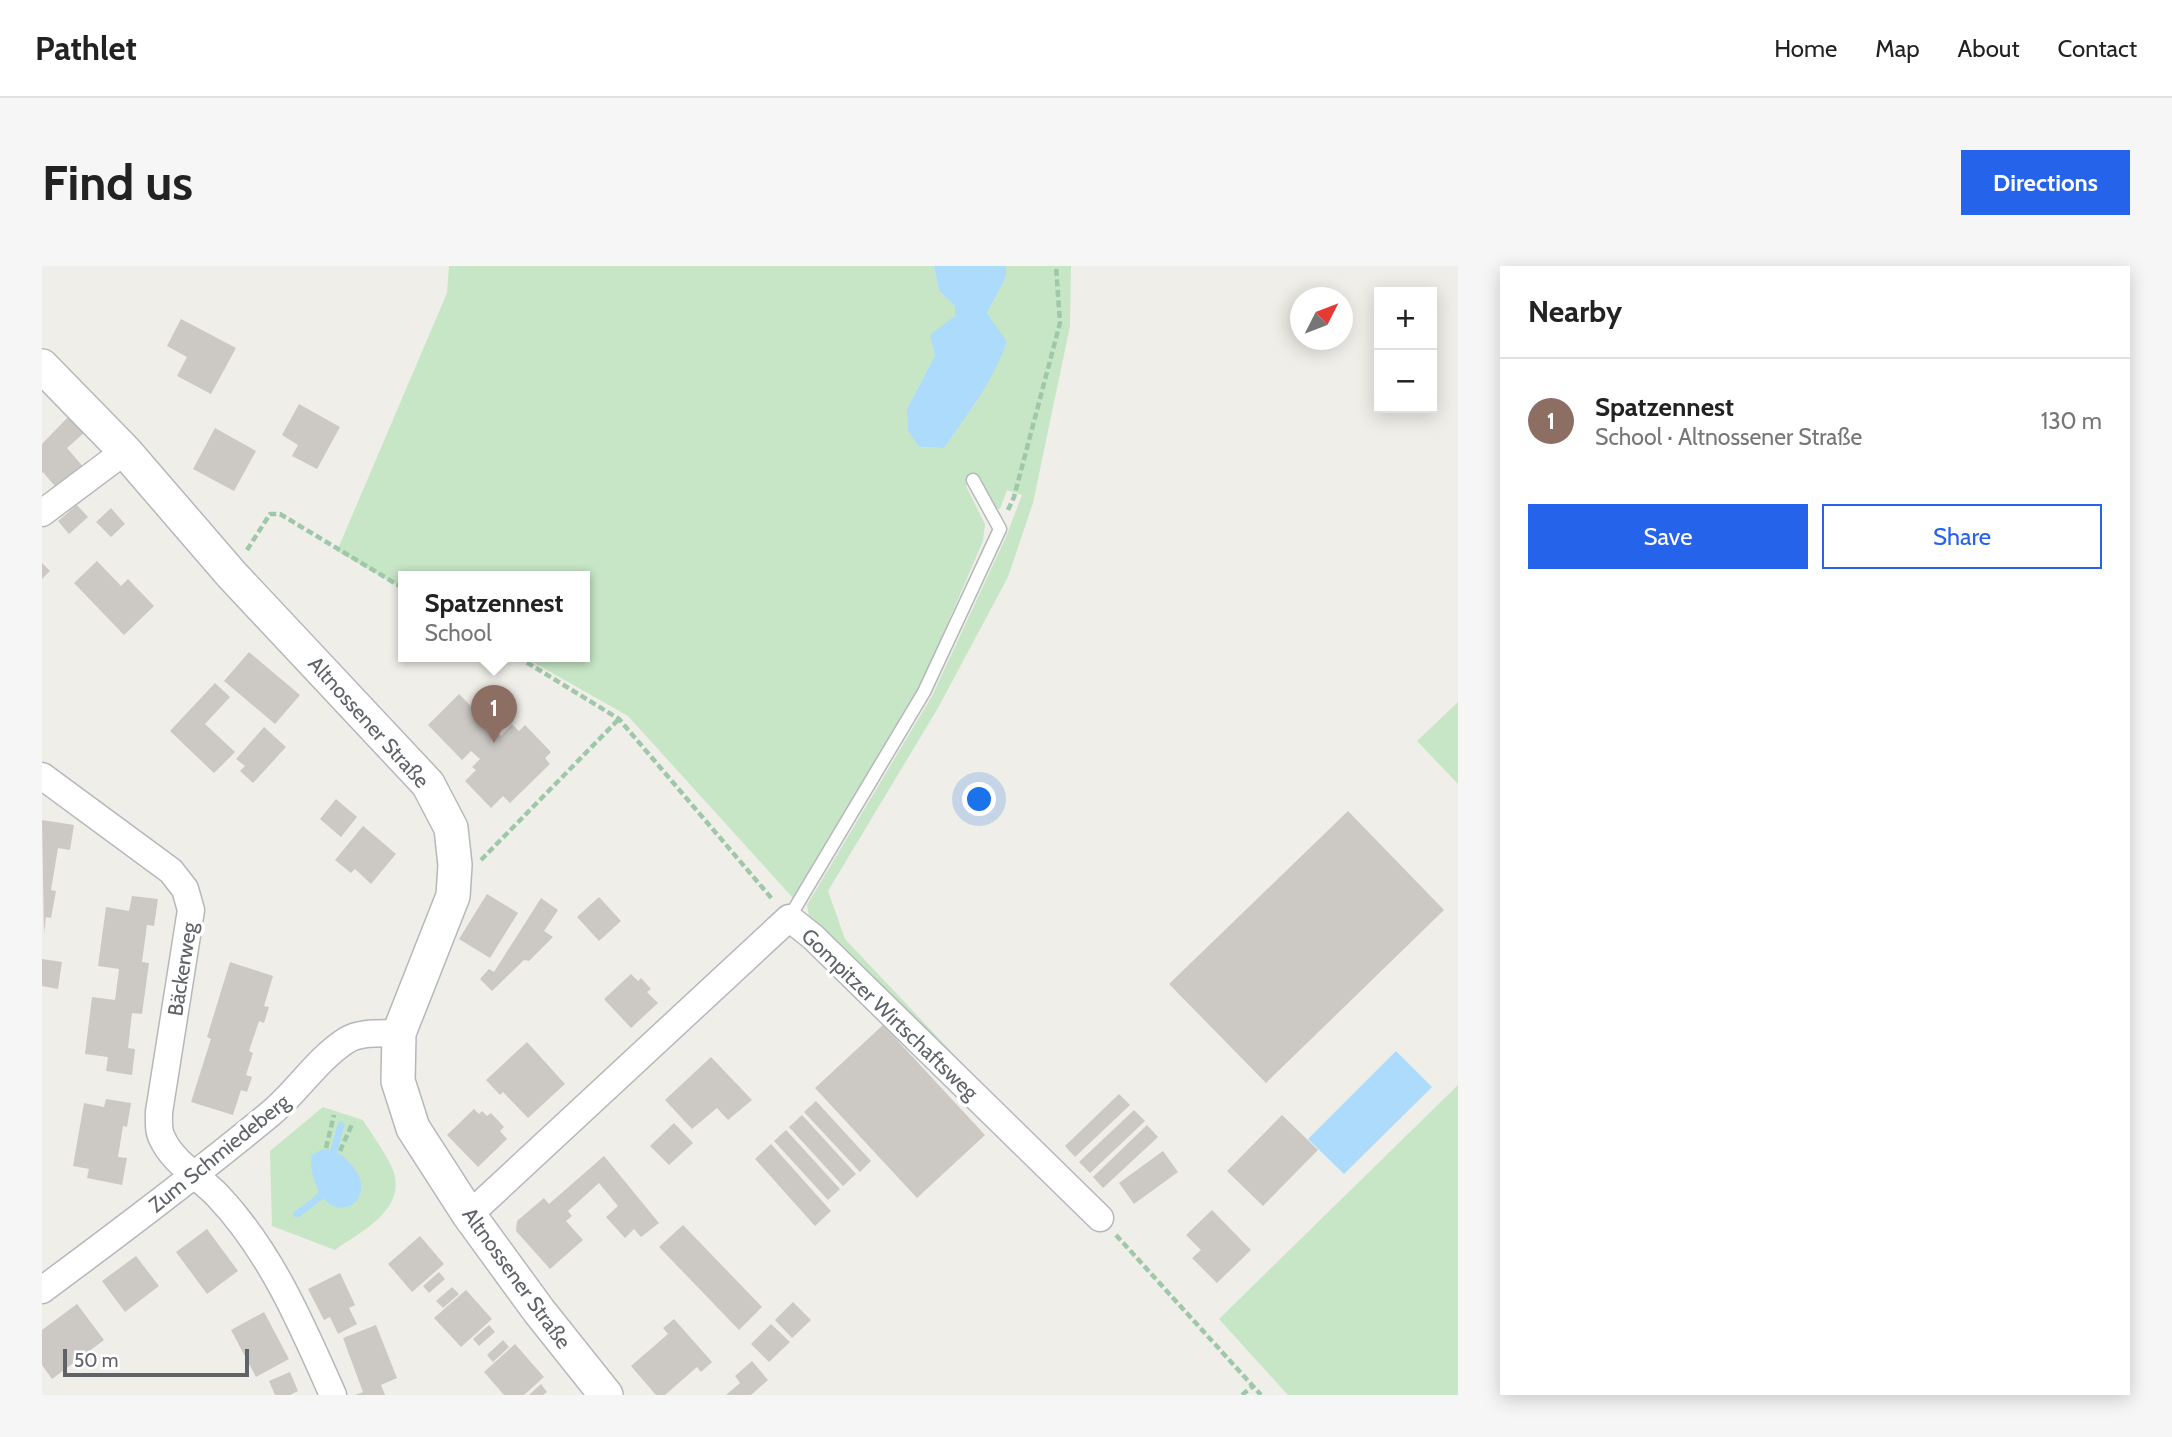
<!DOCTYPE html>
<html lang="en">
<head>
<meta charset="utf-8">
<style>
	:root { --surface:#fff; --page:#f6f6f6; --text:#222; --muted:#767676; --line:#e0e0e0; --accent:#2563eb }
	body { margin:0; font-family:Cabin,sans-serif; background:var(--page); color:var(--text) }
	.controls { position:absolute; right:21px; top:21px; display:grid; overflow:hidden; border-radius:0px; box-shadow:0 4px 18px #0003 }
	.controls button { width:63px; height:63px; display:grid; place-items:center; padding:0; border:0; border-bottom:2px solid var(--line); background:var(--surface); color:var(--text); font:35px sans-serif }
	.compass { position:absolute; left:1248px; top:21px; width:63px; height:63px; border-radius:50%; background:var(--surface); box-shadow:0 4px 18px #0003; rotate:48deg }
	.scale { position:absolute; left:21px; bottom:18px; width:186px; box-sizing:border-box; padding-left:7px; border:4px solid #5f6367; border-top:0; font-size:19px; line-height:24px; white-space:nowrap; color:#5f6367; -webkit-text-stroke:5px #fff; paint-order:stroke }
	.you { position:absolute; left:938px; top:534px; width:24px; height:24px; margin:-18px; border:5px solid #fff; border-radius:50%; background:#1a73e8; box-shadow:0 0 0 10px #1a73e833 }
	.badge { display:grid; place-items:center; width:46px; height:46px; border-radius:50%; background:var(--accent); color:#fff; font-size:23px; font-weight:700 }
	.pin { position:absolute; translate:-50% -58px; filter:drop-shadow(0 2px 4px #0008) }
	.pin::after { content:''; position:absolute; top:37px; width:24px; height:21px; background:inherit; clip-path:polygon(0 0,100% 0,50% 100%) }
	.popup { position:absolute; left:356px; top:305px; width:192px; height:91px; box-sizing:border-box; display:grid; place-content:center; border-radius:0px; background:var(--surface); filter:drop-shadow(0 2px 5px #0005); font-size:23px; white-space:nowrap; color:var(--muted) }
	.popup b { font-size:26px; color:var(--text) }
	.popup::after { content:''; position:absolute; left:50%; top:100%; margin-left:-14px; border:14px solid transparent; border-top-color:var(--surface) }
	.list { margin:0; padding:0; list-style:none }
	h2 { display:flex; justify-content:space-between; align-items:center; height:91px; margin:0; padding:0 28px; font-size:30px }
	h2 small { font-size:23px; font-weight:400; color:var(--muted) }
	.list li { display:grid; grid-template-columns:46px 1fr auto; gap:21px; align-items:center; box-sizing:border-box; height:126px; padding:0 28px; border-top:2px solid var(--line) }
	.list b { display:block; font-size:26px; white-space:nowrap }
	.list p { margin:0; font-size:23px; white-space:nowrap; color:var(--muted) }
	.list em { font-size:23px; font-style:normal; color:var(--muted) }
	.actions { display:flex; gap:14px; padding:21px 28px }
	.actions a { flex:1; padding:16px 0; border:2px solid var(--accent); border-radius:0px; text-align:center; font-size:24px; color:var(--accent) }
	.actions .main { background:var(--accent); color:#fff }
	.map { position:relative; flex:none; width:1416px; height:1129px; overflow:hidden; border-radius:0px }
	header { display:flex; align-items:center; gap:42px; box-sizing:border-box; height:98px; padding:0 35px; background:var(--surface); border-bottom:2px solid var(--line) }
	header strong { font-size:33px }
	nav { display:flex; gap:38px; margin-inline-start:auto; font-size:24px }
	.intro { display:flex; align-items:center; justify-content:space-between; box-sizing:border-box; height:168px; padding:0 42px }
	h1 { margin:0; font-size:49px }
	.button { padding:18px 32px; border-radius:0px; background:var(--accent); color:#fff; font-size:24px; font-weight:700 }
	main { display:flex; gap:42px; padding:0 42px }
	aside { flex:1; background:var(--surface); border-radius:0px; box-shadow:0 4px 18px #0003 }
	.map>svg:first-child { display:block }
</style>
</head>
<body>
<header>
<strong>Pathlet</strong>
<nav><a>Home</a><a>Map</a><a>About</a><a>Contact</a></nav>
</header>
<div class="intro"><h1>Find us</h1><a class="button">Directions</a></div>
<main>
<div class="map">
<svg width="1416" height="1129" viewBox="0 0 1416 1129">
	<rect width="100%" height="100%" fill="#f0eee8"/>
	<g fill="#c7e6c6">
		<polygon points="407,0 892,0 897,25 913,40 913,50 865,143 877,181 902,182 934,136 965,77 945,47 964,11 964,0 1029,0 1028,60 991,237 966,311 896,442 786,625 803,673 971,851 768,656 765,639 890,430 964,271 980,229 965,224 958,243 955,243 935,209 924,220 943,258 941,275 877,424 751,632 586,450 482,391 543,391 543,311 361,311 361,323 295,285 405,27"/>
		<polygon points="1416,436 1416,518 1375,475"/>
		<polygon points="1416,819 1416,1129 1246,1129 1177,1053"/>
		<path d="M281 841 321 854C330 869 347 891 352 907 363 945 318 966 293 984L230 960 228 885Z"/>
	</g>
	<g fill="#addbfb">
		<path d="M892 0H964V11L945 47 965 76C951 115 926 148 902 182L877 181 866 164 865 143 893 89 888 69 913 50V40L897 25Z"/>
		<polygon points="1354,785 1390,821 1302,908 1266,873"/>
		<path d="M281 883C297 885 303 890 312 902 337 935 291 962 275 921 270 909 268 902 270 889Z"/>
	</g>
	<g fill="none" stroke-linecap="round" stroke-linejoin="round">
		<g stroke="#addbfb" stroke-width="7">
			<polyline points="290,891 299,859"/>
			<polyline points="255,948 278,931 281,923"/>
		</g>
	</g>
	<g fill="#ccc9c4">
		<polygon points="139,53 194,82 169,128 135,110 145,91 125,80"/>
		<polygon points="257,138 298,161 275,203 250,190 256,179 240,169"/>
		<polygon points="28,149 43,166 25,182 43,203 17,225 1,206 0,207 0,178"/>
		<polygon points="173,162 214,185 192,225 151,203"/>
		<polygon points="35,239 46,251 27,268 16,255"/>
		<polygon points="69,242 83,258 69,271 54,256"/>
		<polygon points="55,295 79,320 86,313 112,340 82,369 32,317"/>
		<polygon points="0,297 8,305 0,313"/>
		<polygon points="207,386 258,429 233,458 182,415"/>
		<polygon points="173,417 188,431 163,458 193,486 172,507 128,465"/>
		<polygon points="417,428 459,470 470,458 477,465 483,459 509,486 503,492 508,498 468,537 461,530 449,542 423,515 434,504 430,501 438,493 429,485 420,494 386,459"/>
		<polygon points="222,461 244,481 211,517 198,505 203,500 194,493"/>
		<polygon points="294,533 315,551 299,571 278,553"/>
		<polygon points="1306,545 1402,644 1224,817 1127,718"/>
		<polygon points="0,554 32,559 28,584 16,582 9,624 14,625 9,652 4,651 2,668"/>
		<polygon points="321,560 354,588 329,618 313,603 309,607 293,594"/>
		<polygon points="445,628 476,647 448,692 417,673"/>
		<polygon points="90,630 116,633 112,660 105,659 100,696 107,697 100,748 90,747 86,782 93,783 90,809 64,805 66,791 43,788 50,731 73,734 77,703 56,700 64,641 87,645"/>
		<polygon points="557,631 579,655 557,675 535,651"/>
		<polygon points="499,632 516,644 502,665 511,671 487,695 482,694 450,725 438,713 447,703 452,706"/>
		<polygon points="0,693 20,696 16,723 0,720"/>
		<polygon points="188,696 231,710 222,740 227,741 222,757 217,755 207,785 211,787 204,809 210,811 205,826 199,824 191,849 149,836 169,773 165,771"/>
		<polygon points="589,708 596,715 599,712 609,723 605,726 616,737 589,762 562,733"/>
		<polygon points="841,759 943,869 875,932 773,822"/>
		<polygon points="485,776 523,818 486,852 461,826 458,829 444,814"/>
		<polygon points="669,791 710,834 686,854 675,842 650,863 623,834"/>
		<polygon points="1077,828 1088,839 1033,891 1023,880"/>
		<polygon points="64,833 89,837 85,861 81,860 76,891 85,892 80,919 45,912 47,903 31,900 42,837 62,841"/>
		<polygon points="774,835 829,895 818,906 762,846"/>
		<polygon points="432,843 437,848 440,845 445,850 449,847 462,861 458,865 465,873 436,901 405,869"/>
		<polygon points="1092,844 1103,855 1048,907 1037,896"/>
		<polygon points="760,849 814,908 801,920 747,861"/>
		<polygon points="1240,849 1276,884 1221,940 1185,905"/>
		<polygon points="632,857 651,877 627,899 608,880"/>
		<polygon points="1105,859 1116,871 1061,922 1051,911"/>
		<polygon points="744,864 798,923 786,934 732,875"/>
		<polygon points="729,878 789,945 773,960 713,893"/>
		<polygon points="1121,885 1136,906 1092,938 1077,917"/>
		<polygon points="562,890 617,957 599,971 592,963 583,972 564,951 576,940 557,917 526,945 530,950 524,955 541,974 508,1003 474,965 475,955 502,932 507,938"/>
		<polygon points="1170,944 1209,984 1175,1017 1150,992 1159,984 1144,969"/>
		<polygon points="641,959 720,1041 697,1064 617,981"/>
		<polygon points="165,963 196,1005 165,1028 134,986"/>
		<polygon points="378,970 402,998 370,1026 346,998"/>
		<polygon points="94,990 117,1020 83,1046 60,1015"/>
		<polygon points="397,1006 403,1013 387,1027 381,1020"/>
		<polygon points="298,1007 313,1039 307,1042 315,1058 296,1068 288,1051 282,1054 266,1023"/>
		<polygon points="410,1021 417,1028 401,1042 394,1035"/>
		<polygon points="424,1024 450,1053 419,1081 392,1052"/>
		<polygon points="751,1036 769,1054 750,1072 733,1054"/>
		<polygon points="35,1038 62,1074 10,1113 0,1099 0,1064"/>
		<polygon points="222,1046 247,1093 214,1111 189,1064"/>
		<polygon points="632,1053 670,1096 659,1106 655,1101 623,1129 614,1129 589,1100 626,1068 621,1062"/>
		<polygon points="729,1058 748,1076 727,1096 709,1078"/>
		<polygon points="334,1059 355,1112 339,1119 343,1129 313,1129 321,1126 301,1072"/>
		<polygon points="447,1059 453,1066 437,1080 431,1073"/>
		<polygon points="461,1074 467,1081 451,1096 445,1089"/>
		<polygon points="473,1078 502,1111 482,1129 462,1129 442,1106"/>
		<polygon points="710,1095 726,1114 709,1129 684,1129 698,1117 693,1110"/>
		<polygon points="248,1106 256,1125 248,1129 233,1129 227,1115"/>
		<polygon points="499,1118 505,1126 501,1129 487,1129"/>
	</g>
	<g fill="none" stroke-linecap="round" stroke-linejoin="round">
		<defs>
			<polyline id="service" points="747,652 882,426 958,263 931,214"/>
			<g id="minor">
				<polyline points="0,247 83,185"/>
				<path d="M0 510 129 605 143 623 149 644 117 846C117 854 116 865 120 872 131 897 158 911 176 930 229 986 260 1059 291 1129"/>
				<polyline points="427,949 747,652 771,671 1058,952"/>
				<path d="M0 1024C77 967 154 909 228 848 255 826 275 793 305 774 320 765 341 768 357 767"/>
			</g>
			<polyline id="tertiary" points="0,100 83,185 190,309 386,518 409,562 413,599 411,630 357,767 356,815 371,862 427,949 497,1045 564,1129"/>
		</defs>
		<use href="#service" stroke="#b5b8bb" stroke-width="15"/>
		<use href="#minor" stroke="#b5b8bb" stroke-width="29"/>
		<use href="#tertiary" stroke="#b5b8bb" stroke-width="36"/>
		<g stroke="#9fc7a9" stroke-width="4.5" stroke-dasharray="7 3.5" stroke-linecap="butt">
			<polyline points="966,244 972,231 1018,57 1014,0"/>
			<polyline points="205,284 228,248 238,248 361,322"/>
			<polyline points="476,391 577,453 731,634"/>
			<polyline points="439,594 577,453"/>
			<polyline points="284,882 292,849"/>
			<polyline points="298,885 311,856"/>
			<polyline points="1074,969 1219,1129"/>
			<polyline points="1200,1129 1211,1120"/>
		</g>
		<use href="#service" stroke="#fff" stroke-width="12"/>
		<use href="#minor" stroke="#fff" stroke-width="26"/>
		<use href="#tertiary" stroke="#fff" stroke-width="33"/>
	</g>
	<g text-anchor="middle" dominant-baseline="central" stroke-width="7" stroke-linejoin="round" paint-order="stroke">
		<g font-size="21" fill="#5f6367" stroke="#fff">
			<text transform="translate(327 456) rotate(48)">Altnossener Straße</text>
			<text transform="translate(140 703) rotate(-81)">Bäckerweg</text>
			<text transform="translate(848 748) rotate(44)">Gompitzer Wirtschaftsweg</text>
			<text transform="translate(177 887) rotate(-39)">Zum Schmiedeberg</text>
			<text transform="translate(475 1012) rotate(54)">Altnossener Straße</text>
		</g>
	</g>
</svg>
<div class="controls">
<button>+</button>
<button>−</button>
</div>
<svg class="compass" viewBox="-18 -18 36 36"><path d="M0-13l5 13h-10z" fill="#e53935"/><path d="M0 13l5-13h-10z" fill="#767676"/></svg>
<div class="scale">50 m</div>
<div class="you"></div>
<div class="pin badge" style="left:452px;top:477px;background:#8d6e63">1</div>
<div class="popup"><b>Spatzennest</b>School</div>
</div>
<aside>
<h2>Nearby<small></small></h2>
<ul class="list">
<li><span class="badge" style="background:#8d6e63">1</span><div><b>Spatzennest</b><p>School · Altnossener Straße</p></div><em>130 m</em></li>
</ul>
<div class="actions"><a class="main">Save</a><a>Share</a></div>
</aside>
</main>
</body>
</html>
